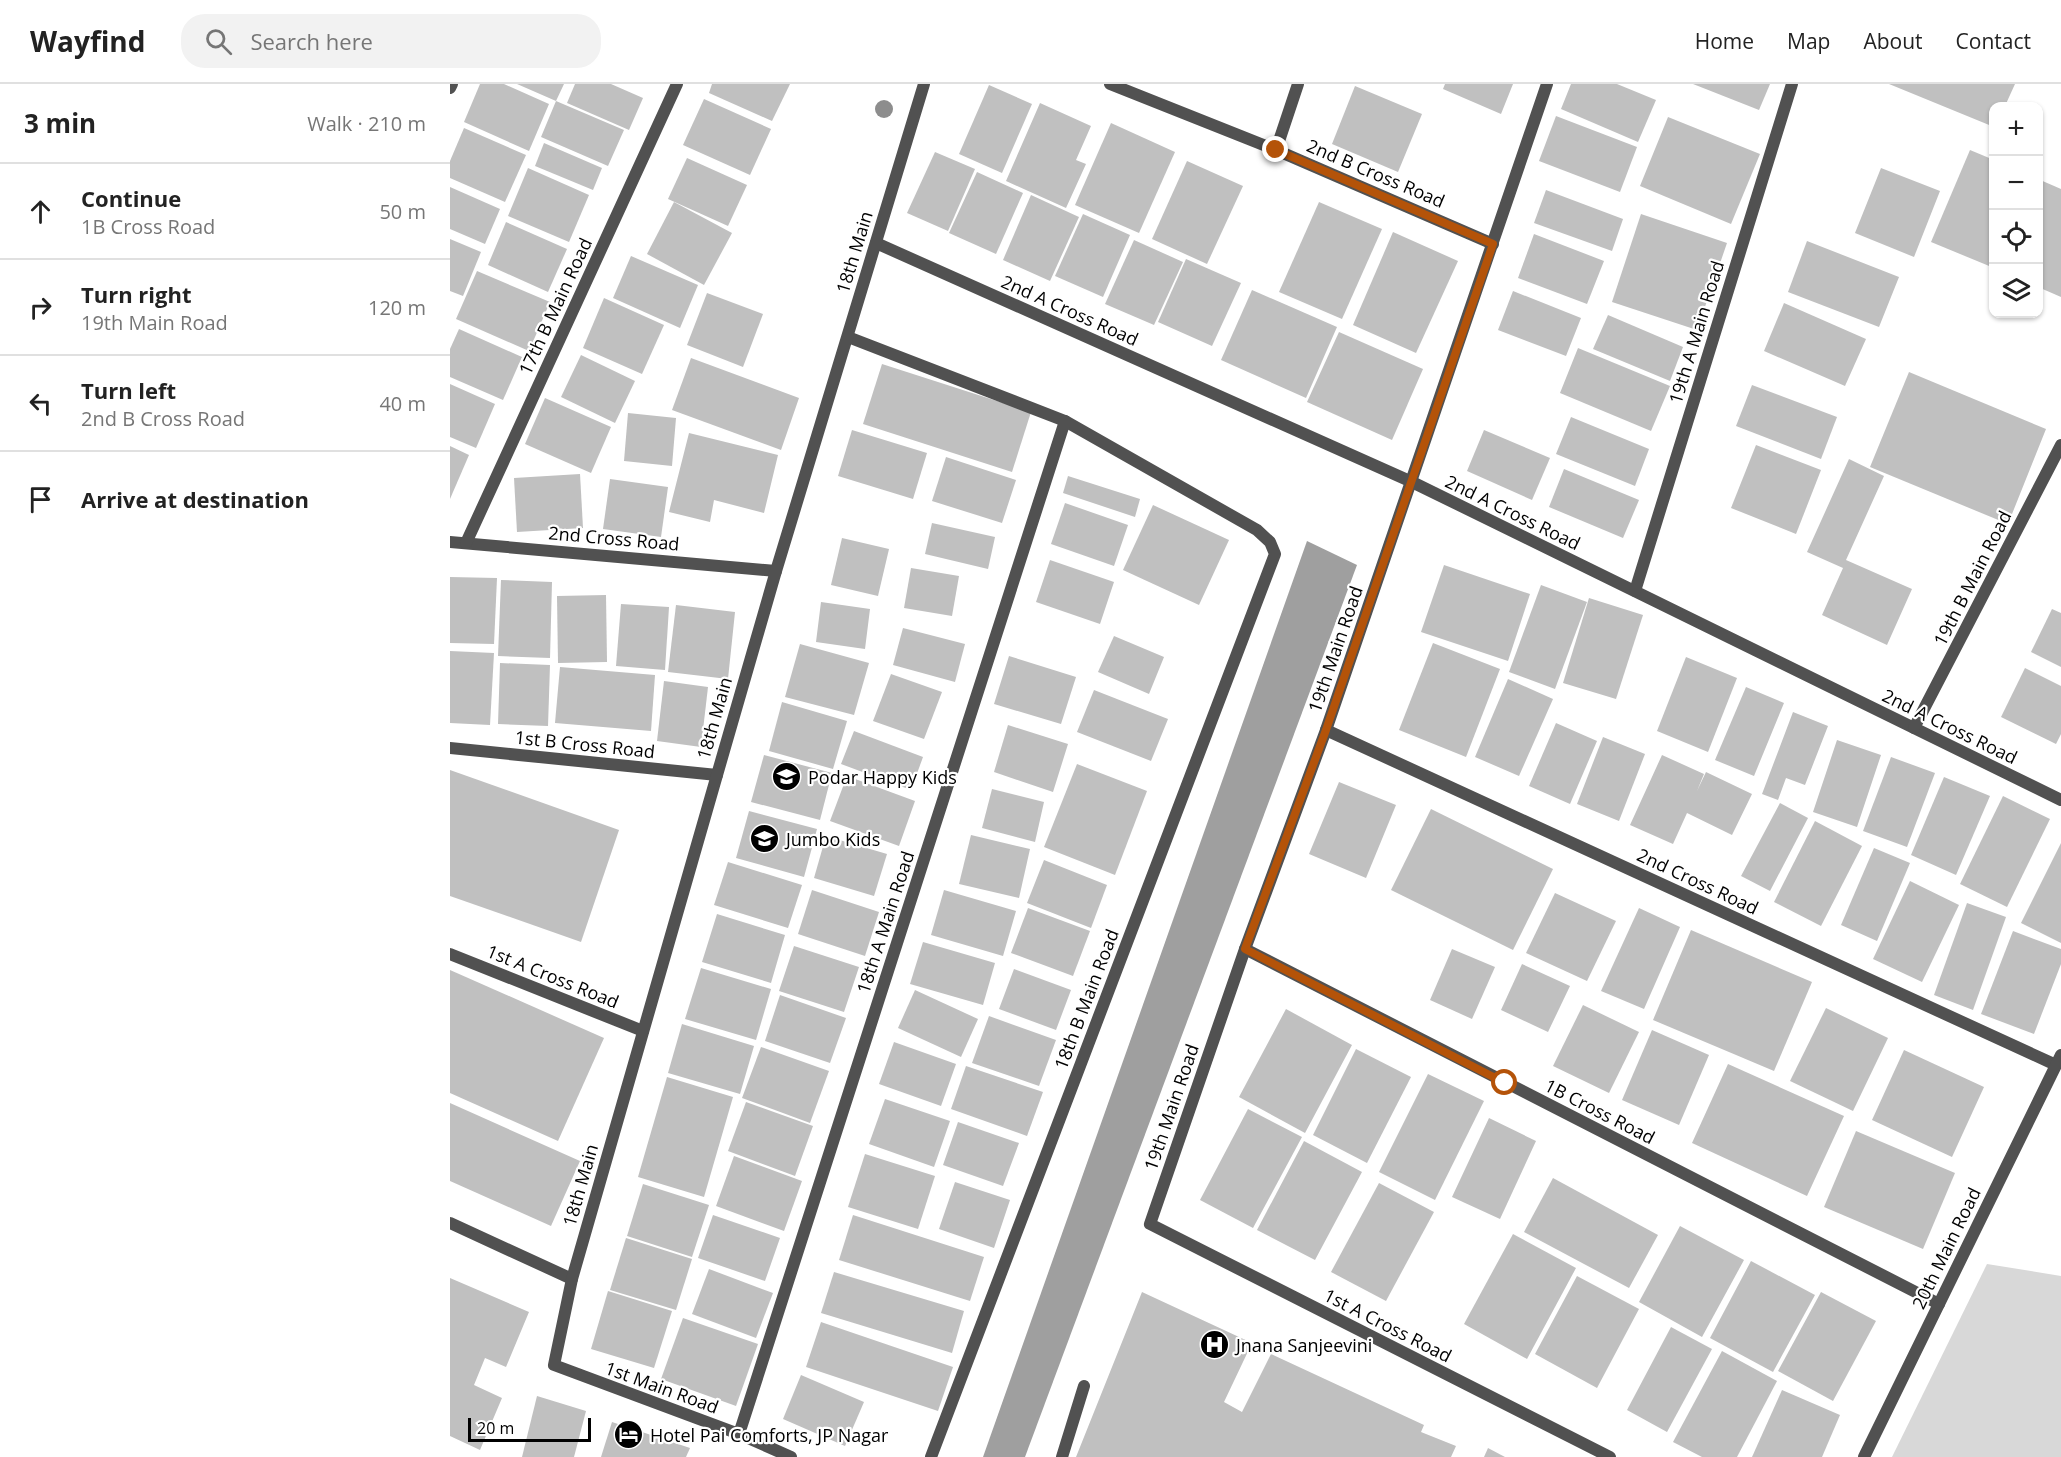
<!DOCTYPE html>
<html lang="en">
<head>
<meta charset="utf-8">
<style>
	:root { --surface:#fff; --page:#f2f2f2; --text:#222; --muted:#767676; --line:#e0e0e0 }
	body { margin:0; font-family:"Open Sans",sans-serif; background:var(--page); color:var(--text) }
	.controls { position:absolute; right:18px; top:18px; display:grid; overflow:hidden; border-radius:12px; box-shadow:0 2px 4px #0004 }
	.controls button { width:54px; height:54px; display:grid; place-items:center; padding:0; border:0; border-bottom:2px solid var(--line); background:var(--surface); color:var(--text); font:30px sans-serif }
	.scale { position:absolute; left:18px; bottom:15px; width:123px; box-sizing:border-box; padding-left:6px; border:3px solid #000; border-top:0; font-size:16px; line-height:21px; white-space:nowrap; color:#000; -webkit-text-stroke:4px #fff; paint-order:stroke }
	.stop { position:absolute; width:18px; height:18px; margin:-14px; border:4px solid #b45309; border-radius:50%; background:#fff }
	.stop.end { background:#b45309; border-color:#fff; box-shadow:0 2px 6px #0008 }
	.list { margin:0; padding:0; list-style:none }
	h2 { display:flex; justify-content:space-between; align-items:center; height:78px; margin:0; padding:0 24px; font-size:26px }
	h2 small { font-size:20px; font-weight:400; color:var(--muted) }
	.list li { display:grid; grid-template-columns:39px 1fr auto; gap:18px; align-items:center; box-sizing:border-box; height:96px; padding:0 24px; border-top:2px solid var(--line) }
	.list b { display:block; font-size:22px; white-space:nowrap }
	.list p { margin:0; font-size:20px; white-space:nowrap; color:var(--muted) }
	.list em { font-size:20px; font-style:normal; color:var(--muted) }
	.icon { flex:none; width:33px; height:33px; fill:none; stroke:currentColor; stroke-width:2; stroke-linecap:round; stroke-linejoin:round }
	.map { position:relative; flex:none; width:1611px; height:1373px; overflow:hidden }
	header { display:flex; align-items:center; gap:36px; box-sizing:border-box; height:84px; padding:0 30px; background:var(--surface); border-bottom:2px solid var(--line) }
	header strong { font-size:28px }
	nav { display:flex; gap:33px; margin-inline-start:auto; font-size:21px }
	.search { width:420px; height:54px; background:var(--page); display:flex; align-items:center; gap:15px; box-sizing:border-box; padding:0 21px; border-radius:24px; color:var(--muted); font-size:22px }
	main { display:flex }
	aside { flex:1; background:var(--surface) }
	.map>svg:first-child { display:block }
</style>
</head>
<body>
<header>
<strong>Wayfind</strong>
<div class="search"><svg class="icon" aria-label="search" viewBox="0 0 24 24"><circle cx="10" cy="10" r="6"/><path d="M15 15l6 6"/></svg>Search here</div>
<nav><a>Home</a><a>Map</a><a>About</a><a>Contact</a></nav>
</header>
<main>
<aside>
<h2>3 min<small>Walk · 210 m</small></h2>
<ul class="list">
<li><svg class="icon" aria-label="ahead" viewBox="0 0 24 24"><path d="M12 20V5M6 11l6-6 6 6"/></svg><div><b>Continue</b><p>1B Cross Road</p></div><em>50 m</em></li>
<li><svg class="icon" aria-label="right" viewBox="0 0 24 24"><path d="M7 20v-9h11M14 6l5 5-5 5"/></svg><div><b>Turn right</b><p>19th Main Road</p></div><em>120 m</em></li>
<li><svg class="icon" aria-label="left" viewBox="0 0 24 24"><path d="M17 20v-9H6M10 6l-5 5 5 5"/></svg><div><b>Turn left</b><p>2nd B Cross Road</p></div><em>40 m</em></li>
<li><svg class="icon" aria-label="arrive" viewBox="0 0 24 24"><path d="M6 21V4h12l-3 4 3 4H6"/></svg><div><b>Arrive at destination</b></div></li>
</ul>
</aside>
<div class="map">
<svg width="1611" height="1373" viewBox="0 0 1611 1373">
	<rect width="100%" height="100%" fill="#fff"/>
	<polygon fill="#d8d8d8" points="1537,1180 1611,1192 1611,1373 1442,1373"/>
	<polygon fill="#9f9f9f" points="857,457 907,481 575,1373 533,1373"/>
	<g fill="#c0c0c0">
		<polygon points="30,0 54,0 99,20 79,67 14,38"/>
		<polygon points="67,0 114,0 106,17 174,46 158,82 91,53 106,17"/>
		<polygon points="125,0 161,0 193,14 179,46 117,19"/>
		<polygon points="262,0 340,0 322,37 259,9"/>
		<polygon points="995,0 1063,0 1051,30 993,5"/>
		<polygon points="1121,0 1167,0 1206,16 1188,58 1111,25"/>
		<polygon points="1243,0 1320,0 1309,26"/>
		<polygon points="1439,0 1565,0 1555,22 1544,22 1544,43"/>
		<polygon points="539,1 582,20 552,89 509,70"/>
		<polygon points="905,2 972,30 948,88 882,60"/>
		<polygon points="254,15 321,45 300,91 233,61"/>
		<polygon points="590,19 641,42 626,76 636,80 616,124 556,97"/>
		<polygon points="1106,32 1187,63 1170,108 1089,77"/>
		<polygon points="1218,33 1310,70 1281,140 1190,102"/>
		<polygon points="661,39 725,68 689,149 625,121"/>
		<polygon points="14,44 76,71 55,118 0,94 0,77"/>
		<polygon points="94,59 152,84 143,106 85,82"/>
		<polygon points="1520,66 1544,76 1544,184 1481,158"/>
		<polygon points="485,68 525,85 498,147 457,129"/>
		<polygon points="237,74 297,101 278,142 218,115"/>
		<polygon points="737,77 793,102 757,180 702,155"/>
		<polygon points="78,84 139,111 119,158 58,132"/>
		<polygon points="1431,84 1490,107 1464,173 1405,149"/>
		<polygon points="527,88 573,109 546,170 499,149"/>
		<polygon points="1588,95 1611,105 1611,213 1588,203"/>
		<polygon points="0,103 50,125 35,160 0,145"/>
		<polygon points="1096,106 1173,135 1162,167 1084,139"/>
		<polygon points="581,111 629,133 600,197 553,176"/>
		<polygon points="224,118 282,149 254,201 197,170"/>
		<polygon points="869,118 932,145 892,235 829,208"/>
		<polygon points="633,130 680,151 653,213 605,192"/>
		<polygon points="1191,130 1277,159 1247,246 1162,218"/>
		<polygon points="56,138 117,165 98,208 38,181"/>
		<polygon points="943,148 1008,177 966,269 903,241"/>
		<polygon points="1084,150 1154,177 1137,220 1068,194"/>
		<polygon points="0,155 31,168 13,212 0,207"/>
		<polygon points="684,156 733,178 704,241 655,220"/>
		<polygon points="1357,157 1449,193 1429,243 1338,208"/>
		<polygon points="181,172 248,201 230,244 163,214"/>
		<polygon points="736,175 791,199 762,262 708,238"/>
		<polygon points="27,187 100,218 79,267 6,235"/>
		<polygon points="802,206 887,243 856,314 771,276"/>
		<polygon points="1063,207 1131,234 1116,272 1048,246"/>
		<polygon points="257,209 313,230 293,283 237,261"/>
		<polygon points="154,214 214,241 192,290 133,264"/>
		<polygon points="1334,219 1416,255 1395,302 1314,267"/>
		<polygon points="1158,231 1233,263 1220,297 1143,265"/>
		<polygon points="9,245 72,273 53,316 0,293 0,265"/>
		<polygon points="889,248 973,285 942,356 857,318"/>
		<polygon points="1128,264 1220,302 1201,347 1110,309"/>
		<polygon points="131,271 185,297 165,339 111,313"/>
		<polygon points="241,274 349,314 331,366 222,326"/>
		<polygon points="432,280 581,328 562,388 413,340"/>
		<polygon points="1459,288 1596,345 1558,440 1420,383"/>
		<polygon points="0,300 45,320 26,364 0,353"/>
		<polygon points="1302,301 1387,333 1371,375 1286,342"/>
		<polygon points="95,314 161,343 141,389 75,360"/>
		<polygon points="178,329 226,334 222,382 174,377"/>
		<polygon points="1121,333 1199,365 1185,402 1106,370"/>
		<polygon points="402,346 477,369 463,415 388,392"/>
		<polygon points="1034,346 1100,374 1082,416 1017,387"/>
		<polygon points="239,349 328,371 314,429 264,416 260,438 219,428"/>
		<polygon points="1306,361 1371,386 1346,450 1281,424"/>
		<polygon points="0,362 19,371 0,415"/>
		<polygon points="496,373 566,396 552,439 482,417"/>
		<polygon points="1399,375 1434,392 1396,476 1462,505 1437,561 1372,531 1393,484 1357,468"/>
		<polygon points="1114,385 1189,416 1173,454 1099,423"/>
		<polygon points="130,390 133,444 67,448 64,394"/>
		<polygon points="618,392 690,415 685,433 613,409"/>
		<polygon points="160,395 218,403 211,453 153,445"/>
		<polygon points="615,419 678,441 664,482 601,460"/>
		<polygon points="703,421 779,456 749,521 673,486"/>
		<polygon points="482,439 545,453 538,485 475,470"/>
		<polygon points="392,454 439,465 428,512 381,501"/>
		<polygon points="600,476 664,498 650,540 586,518"/>
		<polygon points="994,481 1080,510 1058,577 971,548"/>
		<polygon points="461,484 509,492 502,532 454,524"/>
		<polygon points="0,493 47,494 44,560 0,559"/>
		<polygon points="51,496 102,498 100,574 48,572"/>
		<polygon points="1091,501 1137,518 1105,605 1059,588"/>
		<polygon points="156,511 157,578 108,579 107,512"/>
		<polygon points="1139,514 1193,531 1166,615 1113,599"/>
		<polygon points="371,518 420,525 415,565 366,558"/>
		<polygon points="171,520 219,523 215,586 166,582"/>
		<polygon points="226,521 285,528 278,595 218,588"/>
		<polygon points="1602,525 1611,529 1611,583 1581,568"/>
		<polygon points="453,544 515,560 505,598 443,581"/>
		<polygon points="664,552 714,573 699,610 648,588"/>
		<polygon points="983,559 1050,585 1016,673 949,646"/>
		<polygon points="350,560 419,579 404,631 335,613"/>
		<polygon points="0,567 44,569 40,641 0,639"/>
		<polygon points="559,572 626,593 611,640 544,620"/>
		<polygon points="1236,573 1287,594 1258,668 1207,647"/>
		<polygon points="50,579 100,581 98,642 48,640"/>
		<polygon points="110,583 205,591 201,647 105,639"/>
		<polygon points="1575,584 1611,602 1611,650 1606,660 1551,633"/>
		<polygon points="441,590 492,608 474,655 423,637"/>
		<polygon points="1058,595 1103,615 1069,692 1025,673"/>
		<polygon points="214,597 258,603 251,663 207,657"/>
		<polygon points="1296,603 1334,619 1304,692 1265,676"/>
		<polygon points="644,606 718,635 701,677 627,648"/>
		<polygon points="332,618 397,637 383,685 319,667"/>
		<polygon points="1343,628 1378,642 1355,701 1336,694 1328,716 1312,710"/>
		<polygon points="1106,639 1147,657 1120,720 1079,702"/>
		<polygon points="558,641 618,660 603,708 544,688"/>
		<polygon points="404,647 473,673 461,706 391,680"/>
		<polygon points="1153,653 1195,670 1169,737 1127,720"/>
		<polygon points="1387,656 1431,671 1407,743 1363,728"/>
		<polygon points="314,671 382,689 370,736 301,718"/>
		<polygon points="1212,671 1254,690 1247,707 1256,688 1302,710 1282,751 1237,729 1223,760 1180,741"/>
		<polygon points="1441,673 1485,689 1457,763 1413,747"/>
		<polygon points="627,680 697,707 665,791 594,763"/>
		<polygon points="0,686 169,746 131,858 0,812"/>
		<polygon points="397,692 465,717 449,762 380,737"/>
		<polygon points="1494,693 1540,712 1506,791 1461,771"/>
		<polygon points="889,698 946,721 916,794 859,770"/>
		<polygon points="542,705 594,718 585,758 532,744"/>
		<polygon points="1553,712 1600,735 1557,823 1510,800"/>
		<polygon points="1330,719 1358,734 1320,807 1291,792"/>
		<polygon points="981,725 1103,785 1063,866 941,806"/>
		<polygon points="299,727 367,745 354,793 286,774"/>
		<polygon points="1365,737 1412,762 1371,842 1324,818"/>
		<polygon points="521,751 580,765 569,814 509,800"/>
		<polygon points="376,752 437,770 424,812 364,794"/>
		<polygon points="1611,759 1611,859 1571,839"/>
		<polygon points="1424,764 1460,779 1427,857 1391,841"/>
		<polygon points="594,776 657,801 641,844 577,819"/>
		<polygon points="278,778 352,801 338,844 264,821"/>
		<polygon points="1460,797 1509,821 1472,898 1423,875"/>
		<polygon points="362,806 429,828 415,872 348,850"/>
		<polygon points="494,806 566,827 553,872 481,851"/>
		<polygon points="1105,809 1166,837 1137,897 1076,869"/>
		<polygon points="1517,819 1556,833 1523,926 1484,911"/>
		<polygon points="578,824 640,847 623,892 561,869"/>
		<polygon points="1189,824 1230,843 1194,925 1151,907"/>
		<polygon points="267,830 335,851 321,899 252,878"/>
		<polygon points="1241,846 1362,898 1324,987 1203,936"/>
		<polygon points="1563,847 1611,865 1611,880 1584,950 1531,930"/>
		<polygon points="473,858 545,879 533,921 460,900"/>
		<polygon points="344,862 409,883 394,928 329,907"/>
		<polygon points="1002,865 1045,883 1022,935 980,916"/>
		<polygon points="1072,880 1120,902 1098,948 1051,926"/>
		<polygon points="251,884 321,905 306,956 235,935"/>
		<polygon points="564,885 621,906 606,946 549,925"/>
		<polygon points="0,886 154,954 108,1057 0,1009"/>
		<polygon points="465,906 528,935 511,973 448,944"/>
		<polygon points="330,911 396,934 380,979 315,957"/>
		<polygon points="1133,921 1189,948 1159,1009 1103,982"/>
		<polygon points="1376,924 1438,954 1403,1027 1340,997"/>
		<polygon points="836,925 902,961 855,1049 789,1013"/>
		<polygon points="539,932 606,956 589,1002 522,979"/>
		<polygon points="232,940 304,962 290,1010 218,989"/>
		<polygon points="1202,946 1259,971 1229,1041 1172,1016"/>
		<polygon points="444,958 506,980 491,1022 429,1000"/>
		<polygon points="311,963 379,987 360,1039 292,1014"/>
		<polygon points="906,965 961,993 917,1079 863,1051"/>
		<polygon points="1454,966 1534,1003 1502,1073 1422,1036"/>
		<polygon points="1278,980 1394,1032 1357,1112 1242,1059"/>
		<polygon points="516,982 593,1008 577,1052 501,1025"/>
		<polygon points="978,990 1034,1017 985,1116 929,1088"/>
		<polygon points="217,993 283,1013 254,1113 188,1093"/>
		<polygon points="435,1015 500,1037 484,1083 419,1060"/>
		<polygon points="296,1018 363,1042 345,1092 278,1067"/>
		<polygon points="0,1019 130,1077 101,1142 0,1097"/>
		<polygon points="798,1025 852,1053 803,1144 750,1116"/>
		<polygon points="1039,1034 1086,1057 1050,1135 1002,1113"/>
		<polygon points="508,1038 569,1059 553,1102 493,1081"/>
		<polygon points="1406,1047 1505,1089 1473,1165 1374,1123"/>
		<polygon points="854,1057 912,1088 865,1176 807,1146"/>
		<polygon points="415,1070 485,1092 468,1145 398,1123"/>
		<polygon points="284,1072 352,1097 334,1147 266,1122"/>
		<polygon points="1103,1094 1208,1151 1179,1204 1074,1148"/>
		<polygon points="505,1098 560,1116 544,1164 489,1145"/>
		<polygon points="929,1099 984,1128 936,1217 881,1188"/>
		<polygon points="193,1100 259,1121 242,1173 177,1152"/>
		<polygon points="263,1131 330,1154 315,1197 248,1174"/>
		<polygon points="403,1131 534,1173 520,1217 389,1176"/>
		<polygon points="1230,1142 1294,1176 1252,1253 1189,1218"/>
		<polygon points="1063,1150 1126,1184 1077,1275 1014,1240"/>
		<polygon points="176,1154 242,1175 226,1226 160,1206"/>
		<polygon points="1301,1177 1365,1211 1323,1288 1260,1254"/>
		<polygon points="259,1185 323,1209 306,1254 242,1230"/>
		<polygon points="384,1188 514,1227 502,1269 371,1229"/>
		<polygon points="1127,1192 1189,1225 1147,1304 1085,1270"/>
		<polygon points="0,1194 79,1228 56,1283 35,1274 24,1301 52,1314 30,1366 0,1352"/>
		<polygon points="158,1207 222,1227 204,1284 141,1265"/>
		<polygon points="692,1208 802,1259 774,1318 792,1328 821,1270 974,1341 971,1348 1006,1362 1001,1373 626,1373"/>
		<polygon points="1371,1208 1426,1237 1383,1317 1328,1287"/>
		<polygon points="233,1234 308,1260 286,1322 211,1295"/>
		<polygon points="371,1238 503,1283 488,1327 356,1283"/>
		<polygon points="1221,1243 1262,1265 1217,1348 1177,1326"/>
		<polygon points="1272,1267 1327,1297 1287,1373 1252,1373 1223,1358"/>
		<polygon points="351,1291 414,1318 395,1362 333,1335"/>
		<polygon points="1332,1306 1390,1331 1372,1373 1302,1373"/>
		<polygon points="87,1312 136,1327 124,1373 72,1373"/>
		<polygon points="162,1338 240,1364 236,1373 151,1373"/>
		<polygon points="1038,1364 1055,1373 1034,1373"/>
	</g>
	<g fill="none" stroke-linecap="round" stroke-linejoin="round">
		<polyline stroke="#515151" stroke-width="12" points="612,1373 634,1302"/>
		<g stroke="#515151" stroke-width="12">
			<polyline points="660,0 826,66 1043,160"/>
			<polyline points="1097,0 876,646 795,865 700,1140 1160,1373"/>
			<polyline points="0,4 2,0"/>
			<polyline points="826,66 848,0"/>
			<polyline points="426,159 962,398 1611,716"/>
			<polyline points="398,253 615,337 807,446 820,458 825,470 481,1373"/>
			<polyline points="0,458 326,487"/>
			<polyline points="16,459 227,0"/>
			<polyline points="1185,507 1342,0"/>
			<polyline points="1464,644 1611,361"/>
			<polyline points="876,646 1606,981"/>
			<polyline points="0,664 267,691"/>
			<polyline points="795,865 1489,1220"/>
			<polyline points="0,870 193,947"/>
			<polyline points="0,1139 122,1195"/>
			<polyline points="289,1350 615,337"/>
			<polyline points="341,1373 289,1350 104,1281 122,1195 267,691 326,487 474,0"/>
			<polyline points="1414,1373 1611,971"/>
		</g>
	</g>
	<circle fill="#8d8d8d" cx="434" cy="25" r="9"/>
	<g fill="none" stroke-linecap="round" stroke-linejoin="round">
		<polyline stroke="#b45309" stroke-width="8" points="826,66 1043,160 876,646 795,865 1055,999"/>
	</g>
	<defs>
		<symbol id="school-disc" viewBox="-11 -11 22 22"><circle r="9.5" fill="#000" stroke="#fff"/><path d="M0-5L7-2L0 1L-7-2ZM-4 1L0 2.5L4 1V4Q0 6-4 4Z" fill="#fff"/></symbol>
		<symbol id="hospital-disc" viewBox="-11 -11 22 22"><circle r="9.5" fill="#000" stroke="#fff"/><path d="M-5-5h3v3.5h4V-5h3V5h-3V1.5h-4V5h-3Z" fill="#fff"/></symbol>
		<symbol id="hotel-disc" viewBox="-11 -11 22 22"><circle r="9.5" fill="#000" stroke="#fff"/><path d="M-6-4.5h1.5V1H6V5H4.5V3h-9V5H-6ZM-4 0a1.8 1.8 0 1 1 3.6 0ZM.5 0V-2.5h3Q6-2.5 6 0Z" fill="#fff"/></symbol>
	</defs>
	<g fill-rule="evenodd">
		<use href="#school-disc" x="320" y="676" width="33" height="33"/>
		<use href="#school-disc" x="298" y="738" width="33" height="33"/>
		<use href="#hospital-disc" x="748" y="1244" width="33" height="33"/>
		<use href="#hotel-disc" x="162" y="1334" width="33" height="33"/>
	</g>
	<g text-anchor="middle" dominant-baseline="central" stroke-width="4.5" stroke-linejoin="round" paint-order="stroke">
		<g font-size="18" fill="#000" stroke="#fff">
			<text transform="translate(926 89) rotate(23)">2nd B Cross Road</text>
			<text transform="translate(404 168) rotate(-73)">18th Main</text>
			<text transform="translate(105 222) rotate(-65)">17th B Main Road</text>
			<text transform="translate(620 226) rotate(24)">2nd A Cross Road</text>
			<text transform="translate(1246 248) rotate(-73)">19th A Main Road</text>
			<text transform="translate(1063 428) rotate(26)">2nd A Cross Road</text>
			<text transform="translate(164 454) rotate(5)">2nd Cross Road</text>
			<text transform="translate(1522 494) rotate(-63)">19th B Main Road</text>
			<text transform="translate(885 565) rotate(-71)">19th Main Road</text>
			<text transform="translate(264 634) rotate(-74)">18th Main</text>
			<text transform="translate(1500 642) rotate(26)">2nd A Cross Road</text>
			<text transform="translate(135 660) rotate(6)">1st B Cross Road</text>
			<text transform="translate(1248 797) rotate(25)">2nd Cross Road</text>
			<text transform="translate(435 838) rotate(-72)">18th A Main Road</text>
			<text transform="translate(103 892) rotate(22)">1st A Cross Road</text>
			<text transform="translate(636 915) rotate(-69)">18th B Main Road</text>
			<text transform="translate(721 1023) rotate(-71)">19th Main Road</text>
			<text transform="translate(1150 1027) rotate(27)">1B Cross Road</text>
			<text transform="translate(130 1101) rotate(-74)">18th Main</text>
			<text transform="translate(1496 1164) rotate(-64)">20th Main Road</text>
			<text transform="translate(938 1241) rotate(27)">1st A Cross Road</text>
			<text transform="translate(212 1303) rotate(20)">1st Main Road</text>
		</g>
		<g font-size="18" fill="#000" stroke="#fff" text-anchor="start">
			<text x="358" y="693">Podar Happy Kids</text>
			<text x="336" y="755">Jumbo Kids</text>
			<text x="786" y="1261">Jnana Sanjeevini</text>
			<text x="200" y="1351">Hotel Pai Comforts, JP Nagar</text>
		</g>
	</g>
</svg>
<div class="controls">
<button>+</button>
<button>−</button>
<button><svg class="icon" aria-label="locate" viewBox="0 0 24 24"><circle cx="12" cy="12" r="6"/><path d="M12 2v4M12 18v4M2 12h4M18 12h4"/></svg></button>
<button><svg class="icon" aria-label="layers" viewBox="0 0 24 24"><path d="M12 4l9 5-9 5-9-5zM3 14l9 5 9-5"/></svg></button>
</div>
<div class="scale">20 m</div>
<div class="stop" style="left:1055px;top:999px"></div>
<div class="stop end" style="left:826px;top:66px"></div>
</div>
</main>
</body>
</html>
